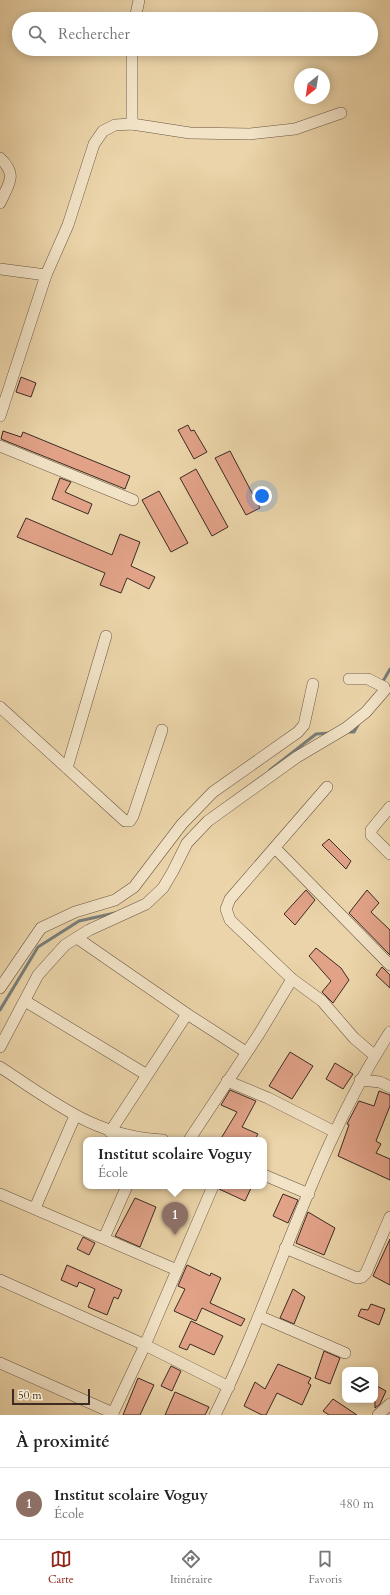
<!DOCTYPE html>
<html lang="fr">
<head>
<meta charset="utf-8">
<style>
	:root { --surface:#fff; --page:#f6f6f6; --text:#222; --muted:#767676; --line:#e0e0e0; --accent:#8f2418 }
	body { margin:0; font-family:Cardo,serif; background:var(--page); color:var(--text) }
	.controls { position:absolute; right:12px; bottom:12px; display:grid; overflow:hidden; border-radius:8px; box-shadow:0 2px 10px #0003 }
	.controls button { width:36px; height:36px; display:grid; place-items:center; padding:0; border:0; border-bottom:1px solid var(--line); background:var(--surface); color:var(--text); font:20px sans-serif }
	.compass { position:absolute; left:294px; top:68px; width:36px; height:36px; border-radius:50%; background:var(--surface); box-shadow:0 2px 10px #0003; rotate:210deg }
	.scale { position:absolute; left:12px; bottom:10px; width:78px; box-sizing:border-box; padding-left:4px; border:2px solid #3d2b23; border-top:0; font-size:11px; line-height:14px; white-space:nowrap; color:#3d2b23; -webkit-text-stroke:3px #f2e3c7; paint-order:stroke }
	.you { position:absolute; left:262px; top:496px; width:14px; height:14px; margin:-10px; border:3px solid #fff; border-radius:50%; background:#1a73e8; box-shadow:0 0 0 6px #1a73e833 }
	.badge { display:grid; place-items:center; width:26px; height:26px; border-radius:50%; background:var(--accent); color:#fff; font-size:13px; font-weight:700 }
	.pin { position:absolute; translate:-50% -33px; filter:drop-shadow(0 1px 2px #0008) }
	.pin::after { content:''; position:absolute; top:21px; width:14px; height:12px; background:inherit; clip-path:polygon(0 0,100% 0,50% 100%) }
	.popup { position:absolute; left:83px; top:1137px; width:184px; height:52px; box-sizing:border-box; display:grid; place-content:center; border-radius:8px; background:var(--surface); filter:drop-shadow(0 1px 3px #0005); font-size:13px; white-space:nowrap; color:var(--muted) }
	.popup b { font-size:15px; color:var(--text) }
	.popup::after { content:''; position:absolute; left:50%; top:100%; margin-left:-8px; border:8px solid transparent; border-top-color:var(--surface) }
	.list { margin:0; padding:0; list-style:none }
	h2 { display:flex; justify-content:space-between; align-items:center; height:52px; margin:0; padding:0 16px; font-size:17px }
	h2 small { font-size:13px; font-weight:400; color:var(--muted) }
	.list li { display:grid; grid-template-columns:26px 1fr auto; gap:12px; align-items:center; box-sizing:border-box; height:72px; padding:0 16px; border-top:1px solid var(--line) }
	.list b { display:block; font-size:15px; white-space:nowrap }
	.list p { margin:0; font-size:13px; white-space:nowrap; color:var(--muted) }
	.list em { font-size:13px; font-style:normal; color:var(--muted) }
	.icon { flex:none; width:22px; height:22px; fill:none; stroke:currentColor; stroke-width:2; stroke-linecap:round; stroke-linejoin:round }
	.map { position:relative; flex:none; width:390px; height:1415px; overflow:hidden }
	.search { position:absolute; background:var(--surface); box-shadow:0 2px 10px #0003; left:12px; right:12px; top:12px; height:44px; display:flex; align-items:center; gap:10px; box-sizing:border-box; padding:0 14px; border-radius:22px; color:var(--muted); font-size:15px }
	.sheet { height:124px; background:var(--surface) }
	nav { display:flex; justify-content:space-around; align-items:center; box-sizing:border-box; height:56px; border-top:1px solid var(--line); background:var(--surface); font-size:11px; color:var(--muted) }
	nav a { display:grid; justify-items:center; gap:2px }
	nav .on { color:var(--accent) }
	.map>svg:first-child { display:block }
</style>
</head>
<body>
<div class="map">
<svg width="390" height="1415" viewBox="0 0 390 1415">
	<rect width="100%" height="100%" fill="#ebd4a9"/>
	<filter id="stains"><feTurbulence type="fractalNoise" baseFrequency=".005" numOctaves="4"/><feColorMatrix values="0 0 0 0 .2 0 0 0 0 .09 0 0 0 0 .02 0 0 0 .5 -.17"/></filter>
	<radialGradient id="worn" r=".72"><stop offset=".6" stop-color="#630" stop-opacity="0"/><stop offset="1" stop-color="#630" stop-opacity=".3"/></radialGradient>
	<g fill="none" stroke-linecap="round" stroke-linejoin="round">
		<g stroke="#787e7b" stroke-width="3">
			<polyline points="382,683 390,669"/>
			<polyline points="346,732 354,732 359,723"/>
			<polyline points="270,770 316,734 330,733"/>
			<polyline points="0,1010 38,947 79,921 115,913"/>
		</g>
	</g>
	<g fill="#e1a288" stroke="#3d2b23">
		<polygon points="21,377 36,383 31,397 16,392"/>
		<polygon points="188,425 191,431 194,430 207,452 194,459 178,430"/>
		<polygon points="3,431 21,437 23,432 130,476 125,489 1,439"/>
		<polygon points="230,451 260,508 246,515 215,458"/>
		<polygon points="196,469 228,527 212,536 180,478"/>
		<polygon points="60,478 71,482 65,492 92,504 88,514 52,499"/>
		<polygon points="159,491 188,543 171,552 142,500"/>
		<polygon points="26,518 112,555 120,534 140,542 131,566 155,577 149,589 127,578 121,593 100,585 105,573 17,537"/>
		<polygon points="329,839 351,861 346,869 322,845"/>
		<polygon points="306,890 315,900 295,925 284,914"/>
		<polygon points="367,890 379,903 371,912 390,930 390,955 349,913"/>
		<polygon points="316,948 341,968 349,980 333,1003 322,992 331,981 309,956"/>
		<polygon points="382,967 390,975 390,988 376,975"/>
		<polygon points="290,1052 313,1066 292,1099 269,1086"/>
		<polygon points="335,1063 353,1074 343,1089 326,1079"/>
		<polygon points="230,1090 256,1101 242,1127 258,1134 254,1140 220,1140 237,1112 221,1105"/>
		<polygon points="379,1091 390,1095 390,1106 376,1141 381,1144 376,1153 390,1159 390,1180 338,1156 349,1125 347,1124 359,1101 374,1106"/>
		<polygon points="220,1186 252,1186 245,1201 219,1189"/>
		<polygon points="283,1194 298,1200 288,1223 273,1216"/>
		<polygon points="135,1198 156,1207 140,1247 115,1236"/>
		<polygon points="308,1212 335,1228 324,1255 296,1243"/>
		<polygon points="83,1237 95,1243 89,1255 77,1249"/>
		<polygon points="390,1239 390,1285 373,1276"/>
		<polygon points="67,1265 122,1290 118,1299 114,1297 107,1315 88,1307 95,1289 79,1282 77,1287 61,1280"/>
		<polygon points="187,1265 210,1276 211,1273 221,1278 210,1303 245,1319 241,1326 202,1308 196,1321 174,1311 185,1289 178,1286"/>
		<polygon points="293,1289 305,1297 294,1324 280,1318"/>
		<polygon points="371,1304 385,1309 379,1325 358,1316 361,1309 368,1310"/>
		<polygon points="191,1321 223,1336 214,1355 190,1344 187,1350 179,1347"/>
		<polygon points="324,1351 340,1358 330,1384 315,1378"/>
		<polygon points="278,1364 311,1378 308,1383 311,1385 302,1405 277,1393 266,1415 262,1415 244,1406 255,1382 265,1389"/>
		<polygon points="171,1366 181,1371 172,1391 161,1386"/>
		<polygon points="138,1378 154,1385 140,1415 123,1415"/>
		<polygon points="375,1385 386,1391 380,1404 375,1408"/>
		<polygon points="175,1392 209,1407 205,1415 165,1415"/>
		<polygon points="333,1399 357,1415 329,1415 323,1411"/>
	</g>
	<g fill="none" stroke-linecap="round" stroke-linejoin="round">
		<defs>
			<g id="minor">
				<polyline points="135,19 139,0"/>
				<polyline points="132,49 132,124"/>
				<path d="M0 158C18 175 9 183 0 203"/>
				<polyline points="0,269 46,275 68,225 94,144 103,131 115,125 132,124 190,133 250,134 295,129 341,113"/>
				<polyline points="0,416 46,275"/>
				<polyline points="0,446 133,500"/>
				<polyline points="0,707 125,821 130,821 133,816 162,730"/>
				<polyline points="67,768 106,636"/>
				<polyline points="327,787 230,899 226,909 230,920 292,979 322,1001 354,1038 375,1056"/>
				<polyline points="390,807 371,830 371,835 390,854"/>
				<polyline points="275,848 390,965"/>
				<polyline points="77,938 187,1014 246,1052"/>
				<polyline points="0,988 41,928 75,912 115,900 134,887 182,824 213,792 298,732 304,725 313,684"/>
				<polyline points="25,1001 147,1075"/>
				<polyline points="0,1047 38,975 65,945 89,930 146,904 163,888 173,871 187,843 208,821 297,757 346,728 366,712 385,690 384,687 368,679 349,679"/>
				<path d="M0 1067C54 1102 95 1137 163 1140"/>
				<polyline points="360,1080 380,1082 390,1087"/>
				<polyline points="227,1081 268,1098 335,1132"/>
				<polyline points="110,1132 187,1014"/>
				<polyline points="189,1140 259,1034 292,979"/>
				<polyline points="264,1175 309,1194"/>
				<polyline points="0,1194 177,1270"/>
				<polyline points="35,1208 75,1116"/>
				<polyline points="104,1238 127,1186"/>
				<polyline points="285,1248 357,1278 362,1277 366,1273 390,1217"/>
				<polyline points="0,1280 145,1345 229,1387"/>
				<polyline points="259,1316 345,1353"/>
				<polyline points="0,1363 113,1413"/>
				<polyline points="112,1415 145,1345 213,1186"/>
				<path d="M215 1415C277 1289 313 1150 390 1032"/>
				<polyline points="378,1415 390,1404"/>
			</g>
		</defs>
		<use href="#minor" stroke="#685544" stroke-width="12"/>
		<use href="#minor" stroke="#f2e3c7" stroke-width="11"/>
	</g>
	<rect width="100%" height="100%" filter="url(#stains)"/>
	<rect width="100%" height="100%" fill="url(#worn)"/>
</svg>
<div class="controls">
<button><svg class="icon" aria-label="layers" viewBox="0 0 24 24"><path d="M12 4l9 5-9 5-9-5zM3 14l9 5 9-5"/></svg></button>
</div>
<svg class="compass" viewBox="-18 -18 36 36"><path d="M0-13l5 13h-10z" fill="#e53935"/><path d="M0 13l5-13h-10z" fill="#767676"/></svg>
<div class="scale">50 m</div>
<div class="you"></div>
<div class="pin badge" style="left:175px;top:1235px;background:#8d6e63">1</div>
<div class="popup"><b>Institut scolaire Voguy</b>École</div>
<div class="search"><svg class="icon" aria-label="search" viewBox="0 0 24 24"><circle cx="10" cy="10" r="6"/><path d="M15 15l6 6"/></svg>Rechercher</div>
</div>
<section class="sheet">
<h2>À proximité<small></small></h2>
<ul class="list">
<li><span class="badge" style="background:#8d6e63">1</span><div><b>Institut scolaire Voguy</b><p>École</p></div><em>480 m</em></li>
</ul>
</section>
<nav>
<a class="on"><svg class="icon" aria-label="map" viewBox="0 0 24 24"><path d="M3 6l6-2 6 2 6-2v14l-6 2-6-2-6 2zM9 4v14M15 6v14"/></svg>Carte</a>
<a><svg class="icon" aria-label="directions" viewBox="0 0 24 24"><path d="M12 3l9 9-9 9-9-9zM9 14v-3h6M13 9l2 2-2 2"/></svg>Itinéraire</a>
<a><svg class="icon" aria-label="saved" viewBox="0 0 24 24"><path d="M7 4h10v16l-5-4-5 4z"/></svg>Favoris</a>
</nav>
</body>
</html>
